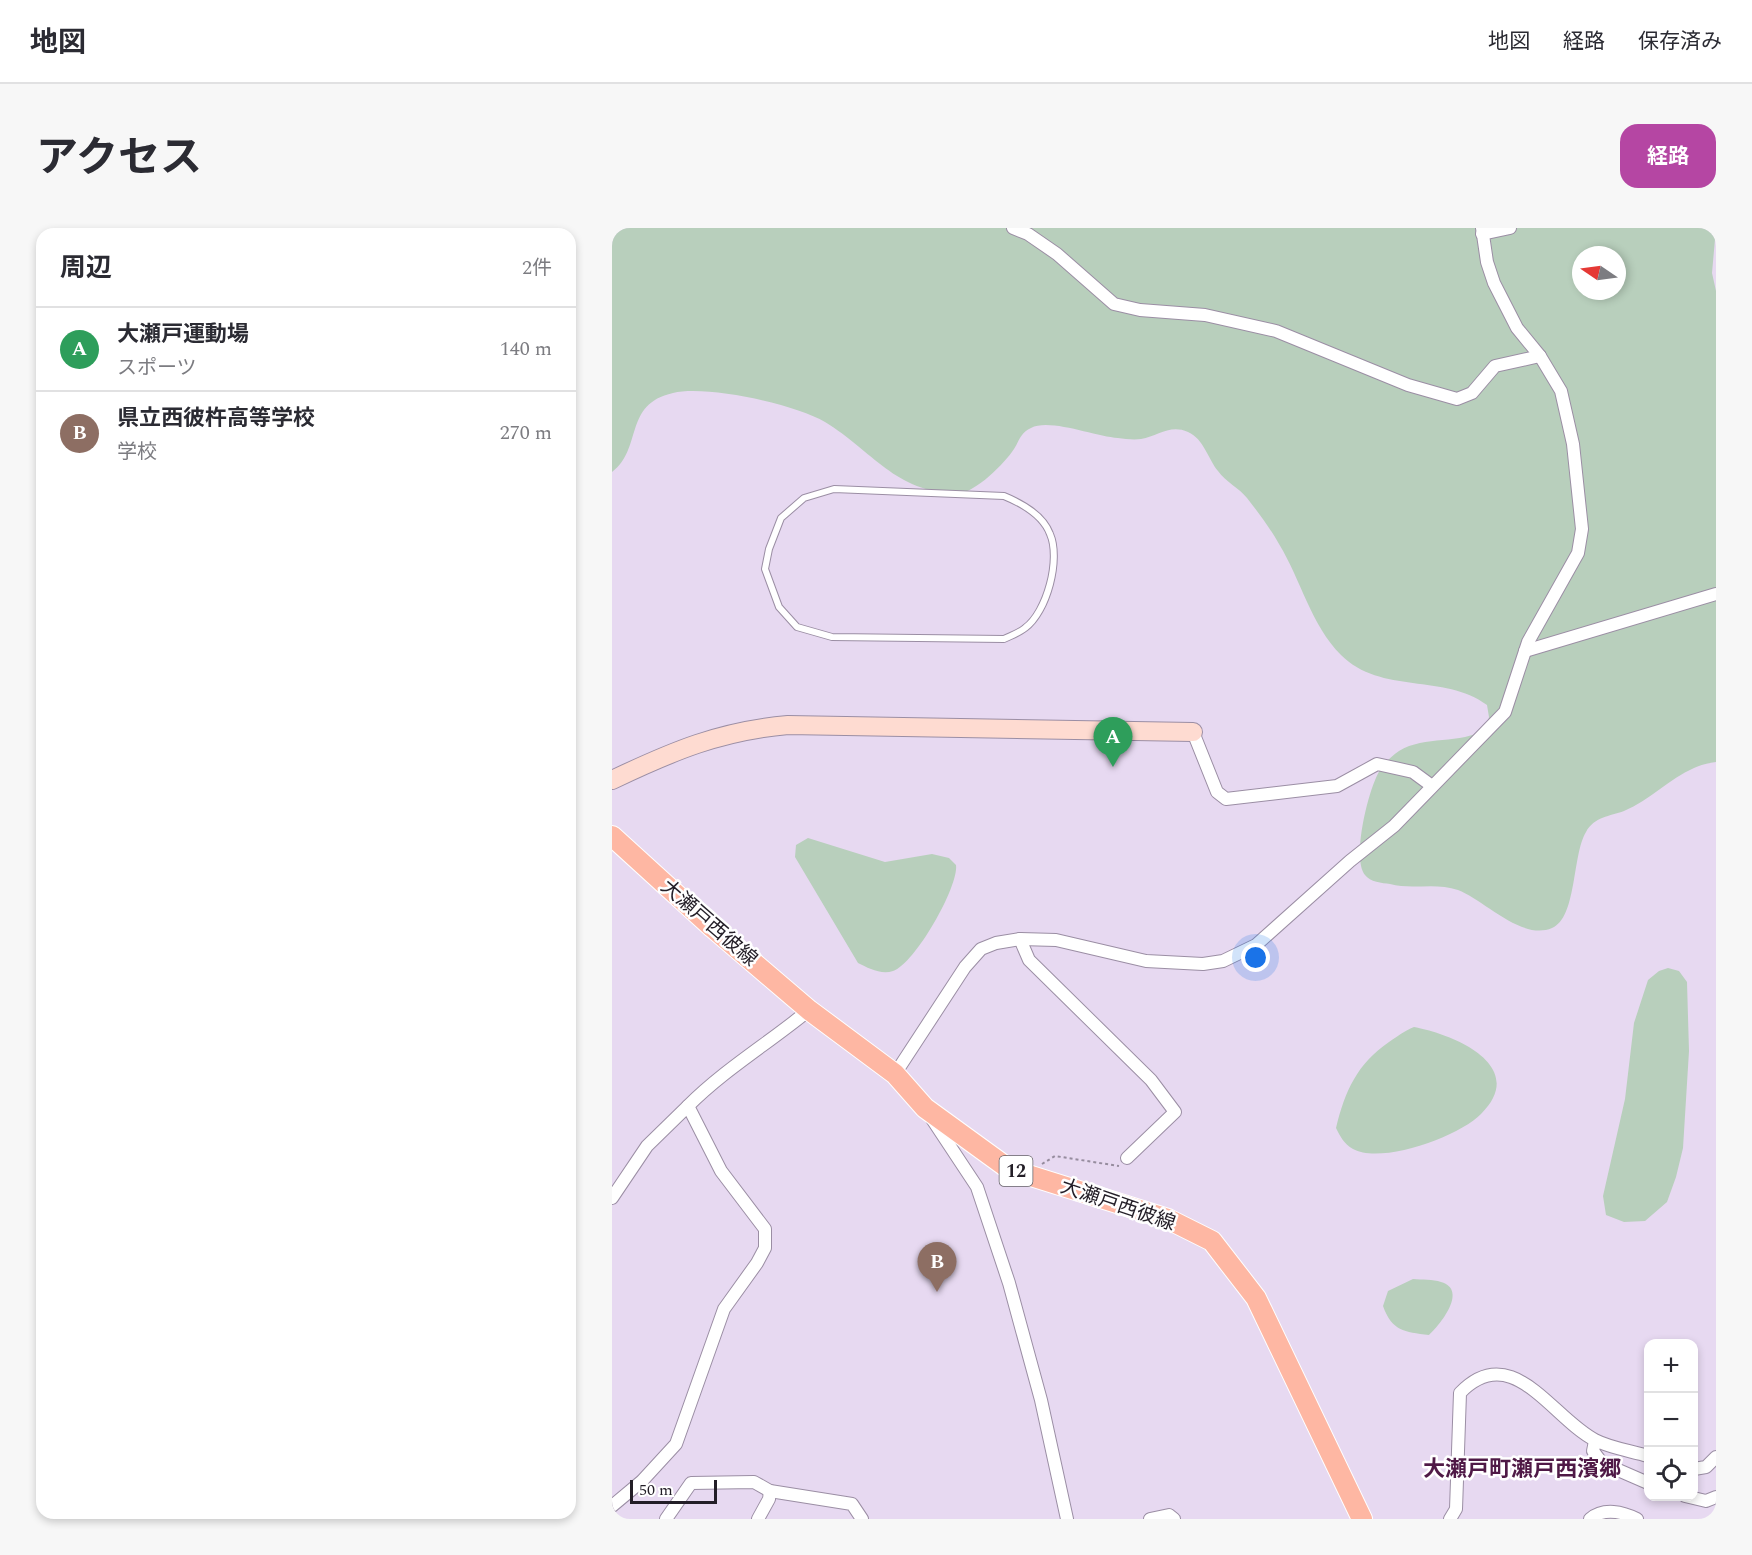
<!DOCTYPE html>
<html lang="ja">
<head>
<meta charset="utf-8">
<style>
	:root { --surface:#fff; --page:#f7f7f7; --text:#2b2b33; --muted:#7c7c81; --line:#e1e1e2; --accent:#b546a3 }
	body { margin:0; font-family:Spectral,"Noto Sans JP",serif; background:var(--page); color:var(--text) }
	.controls { position:absolute; right:18px; bottom:18px; display:grid; overflow:hidden; border-radius:12px; box-shadow:0 3px 9px #0003 }
	.controls button { width:54px; height:54px; display:grid; place-items:center; padding:0; border:0; border-bottom:2px solid var(--line); background:var(--surface); color:var(--text); font:30px sans-serif }
	.compass { position:absolute; left:960px; top:18px; width:54px; height:54px; border-radius:50%; background:var(--surface); box-shadow:0 3px 9px #0003; rotate:283deg }
	.scale { position:absolute; left:18px; bottom:15px; width:87px; box-sizing:border-box; padding-left:6px; border:3px solid #231e27; border-top:0; font-size:16px; line-height:21px; white-space:nowrap; color:#231e27; -webkit-text-stroke:4px #fff; paint-order:stroke }
	.you { position:absolute; left:644px; top:730px; width:21px; height:21px; margin:-15px; border:4px solid #fff; border-radius:50%; background:#1a73e8; box-shadow:0 0 0 9px #1a73e833 }
	.badge { display:grid; place-items:center; width:39px; height:39px; border-radius:50%; background:var(--accent); color:#fff; font-size:20px; font-weight:700 }
	.pin { position:absolute; translate:-50% -50px; filter:drop-shadow(0 2px 3px #0008) }
	.pin::after { content:''; position:absolute; top:32px; width:21px; height:18px; background:inherit; clip-path:polygon(0 0,100% 0,50% 100%) }
	.list { margin:0; padding:0; list-style:none }
	h2 { display:flex; justify-content:space-between; align-items:center; height:78px; margin:0; padding:0 24px; font-size:26px }
	h2 small { font-size:20px; font-weight:400; color:var(--muted) }
	.list li { display:grid; grid-template-columns:39px 1fr auto; gap:18px; align-items:center; box-sizing:border-box; height:84px; padding:0 24px; border-top:2px solid var(--line) }
	.list b { display:block; font-size:22px; white-space:nowrap }
	.list p { margin:0; font-size:20px; white-space:nowrap; color:var(--muted) }
	.list em { font-size:20px; font-style:normal; color:var(--muted) }
	.icon { flex:none; width:33px; height:33px; fill:none; stroke:currentColor; stroke-width:2; stroke-linecap:round; stroke-linejoin:round }
	.map { position:relative; flex:none; width:1104px; height:1291px; overflow:hidden; border-radius:18px }
	header { display:flex; align-items:center; gap:36px; box-sizing:border-box; height:84px; padding:0 30px; background:var(--surface); border-bottom:2px solid var(--line) }
	header strong { font-size:28px }
	nav { display:flex; gap:33px; margin-inline-start:auto; font-size:21px }
	.intro { display:flex; align-items:center; justify-content:space-between; box-sizing:border-box; height:144px; padding:0 36px }
	h1 { margin:0; font-size:42px }
	.button { padding:15px 27px; border-radius:18px; background:var(--accent); color:#fff; font-size:21px; font-weight:700 }
	main { display:flex; gap:36px; padding:0 36px }
	aside { flex:1; background:var(--surface); border-radius:18px; box-shadow:0 3px 9px #0003 }
	.map>svg:first-child { display:block }
</style>
</head>
<body>
<header>
<strong>地図</strong>
<nav><a>地図</a><a>経路</a><a>保存済み</a></nav>
</header>
<div class="intro"><h1>アクセス</h1><a class="button">経路</a></div>
<main>
<aside>
<h2>周辺<small>2件</small></h2>
<ul class="list">
<li><span class="badge" style="background:#2e9e5b">A</span><div><b>大瀬戸運動場</b><p>スポーツ</p></div><em>140 m</em></li>
<li><span class="badge" style="background:#8d6e63">B</span><div><b>県立西彼杵高等学校</b><p>学校</p></div><em>270 m</em></li>
</ul>
</aside>
<div class="map">
<svg width="1104" height="1291" viewBox="0 0 1104 1291">
	<rect width="100%" height="100%" fill="#e7d9f1"/>
	<g fill="#b8cfbc" fill-rule="evenodd">
		<path d="M0 0H1104L1100 45 1104 63V534C1097 535 1088 537 1082 540 1057 551 1038 572 1012 583 998 588 982 589 974 604 960 627 965 690 940 700 910 713 872 672 846 662 824 654 800 662 778 656 770 655 758 654 753 647 739 630 757 559 768 542 773 534 780 528 787 523 813 507 848 517 874 501L877 489 875 477C832 445 769 467 729 427 699 397 689 352 667 316 658 300 646 284 635 270 627 260 614 254 606 243 596 231 592 211 576 204 558 196 546 208 529 211 522 212 513 211 506 210 484 209 438 190 419 200 409 204 407 213 402 221 393 235 363 265 347 265 284 266 261 223 213 194 183 176 95 157 61 165 11 176 31 221 0 244ZM969 27H1005V63H969Z"/>
		<path d="M196 610 273 634 320 626 337 630 344 637C347 658 303 736 281 743 269 747 256 740 246 735L183 629 184 617Z"/>
		<polygon points="1056,740 1067,743 1075,754 1077,823 1071,920 1064,949 1055,974 1033,993 1012,994 994,987 991,968 1013,871 1022,795 1036,752 1047,743"/>
		<path d="M802 799C840 806 918 837 869 886 848 908 769 937 741 921 732 916 728 908 724 900 733 863 745 836 777 814 786 808 792 803 802 799Z"/>
		<path d="M801 1051C810 1052 821 1051 829 1054 857 1062 827 1098 817 1107 792 1104 780 1103 771 1078L776 1063Z"/>
	</g>
	<g fill="none" stroke-linecap="round" stroke-linejoin="round">
		<defs>
			<path id="lane" d="M222 261 392 268C409 275 431 287 438 306 449 331 435 384 413 400 407 405 398 408 392 411L220 409 185 399 167 379 153 341 157 321 169 290 192 270Z"/>
			<g id="street">
				<polyline points="401,0 416,6 445,26 502,76 528,82 593,87 664,103 796,157 845,171 860,165 883,138 928,128"/>
				<polyline points="870,6 898,0"/>
				<polyline points="913,423 1104,366"/>
				<polyline points="581,504 605,564 614,571 725,558 765,536 801,544 820,558"/>
				<polyline points="408,711 417,732 539,852 563,884 515,930"/>
				<polyline points="283,846 353,739 369,721 384,715 408,711 444,712 534,733 591,736 611,733 644,717 738,633 782,598 893,484 916,414 966,325 970,301 961,216 949,163 928,128 905,100 882,55 875,34 870,0"/>
				<polyline points="320,891 365,959 397,1055 429,1172 455,1291"/>
				<polyline points="0,970 35,918 76,878"/>
				<polyline points="983,1213 981,1223 990,1235 1036,1255"/>
				<polyline points="1082,1241 1094,1239 1104,1229"/>
				<polyline points="1073,1268 1094,1273 1104,1269"/>
				<path d="M0 1278 30 1253 64 1216 112 1081 145 1035 153 1020V1001L109 943 76 878C113 841 157 815 197 782"/>
				<polyline points="54,1291 79,1255 142,1254 158,1263 240,1276 250,1291"/>
				<polyline points="146,1291 157,1271 158,1263"/>
				<polyline points="538,1291 557,1287 562,1291"/>
				<path d="M838 1291 844 1281 848 1165C900 1111 940 1190 983 1212 998 1220 1020 1223 1036 1228"/>
				<path d="M978 1291C992 1279 1011 1284 1025 1291"/>
			</g>
			<path id="secondary" d="M0 552C61 523 108 503 176 497L581 504"/>
			<polyline id="primary" points="0,608 101,700 197,782 283,846 313,880 397,941 556,991 600,1013 644,1070 750,1291"/>
		</defs>
		<use href="#lane" stroke="#9b8ea4" stroke-width="8"/>
		<use href="#street" stroke="#9b8ea4" stroke-width="14"/>
		<use href="#secondary" stroke="#9b8ea4" stroke-width="20"/>
		<use href="#primary" stroke="#fff" stroke-width="22"/>
		<polyline stroke="#968c9e" stroke-width="2" stroke-dasharray="3 3" stroke-linecap="butt" points="430,936 443,928 507,938"/>
		<use href="#lane" stroke="#fff" stroke-width="6"/>
		<use href="#street" stroke="#fff" stroke-width="12"/>
		<use href="#secondary" stroke="#fedbd1" stroke-width="18"/>
		<use href="#primary" stroke="#feb7a3" stroke-width="20"/>
	</g>
	<g text-anchor="middle" dominant-baseline="central" stroke-width="5" stroke-linejoin="round" paint-order="stroke">
		<rect fill="#fff" stroke="#656268" stroke-width="1.5" x="387.5" y="928" width="33" height="30" rx="4.5"/>
		<g font-size="18" font-weight="bold" fill="#231e27">
			<text x="404" y="943">12</text>
		</g>
		<g font-size="20" fill="#231e27" stroke="#fff">
			<text transform="translate(97 695) rotate(41)">大瀬戸西彼線</text>
			<text transform="translate(506 977) rotate(19)">大瀬戸西彼線</text>
		</g>
		<g font-size="22" font-weight="bold" fill="#4f1946" stroke="#fff">
			<text x="910" y="1241">大瀬戸町瀬戸西濱郷</text>
		</g>
	</g>
</svg>
<div class="controls">
<button>+</button>
<button>−</button>
<button><svg class="icon" aria-label="locate" viewBox="0 0 24 24"><circle cx="12" cy="12" r="6"/><path d="M12 2v4M12 18v4M2 12h4M18 12h4"/></svg></button>
</div>
<svg class="compass" viewBox="-18 -18 36 36"><path d="M0-13l5 13h-10z" fill="#e53935"/><path d="M0 13l5-13h-10z" fill="#7c7c81"/></svg>
<div class="scale">50 m</div>
<div class="you"></div>
<div class="pin badge" style="left:501px;top:539px;background:#2e9e5b">A</div>
<div class="pin badge" style="left:325px;top:1064px;background:#8d6e63">B</div>
</div>
</main>
</body>
</html>
